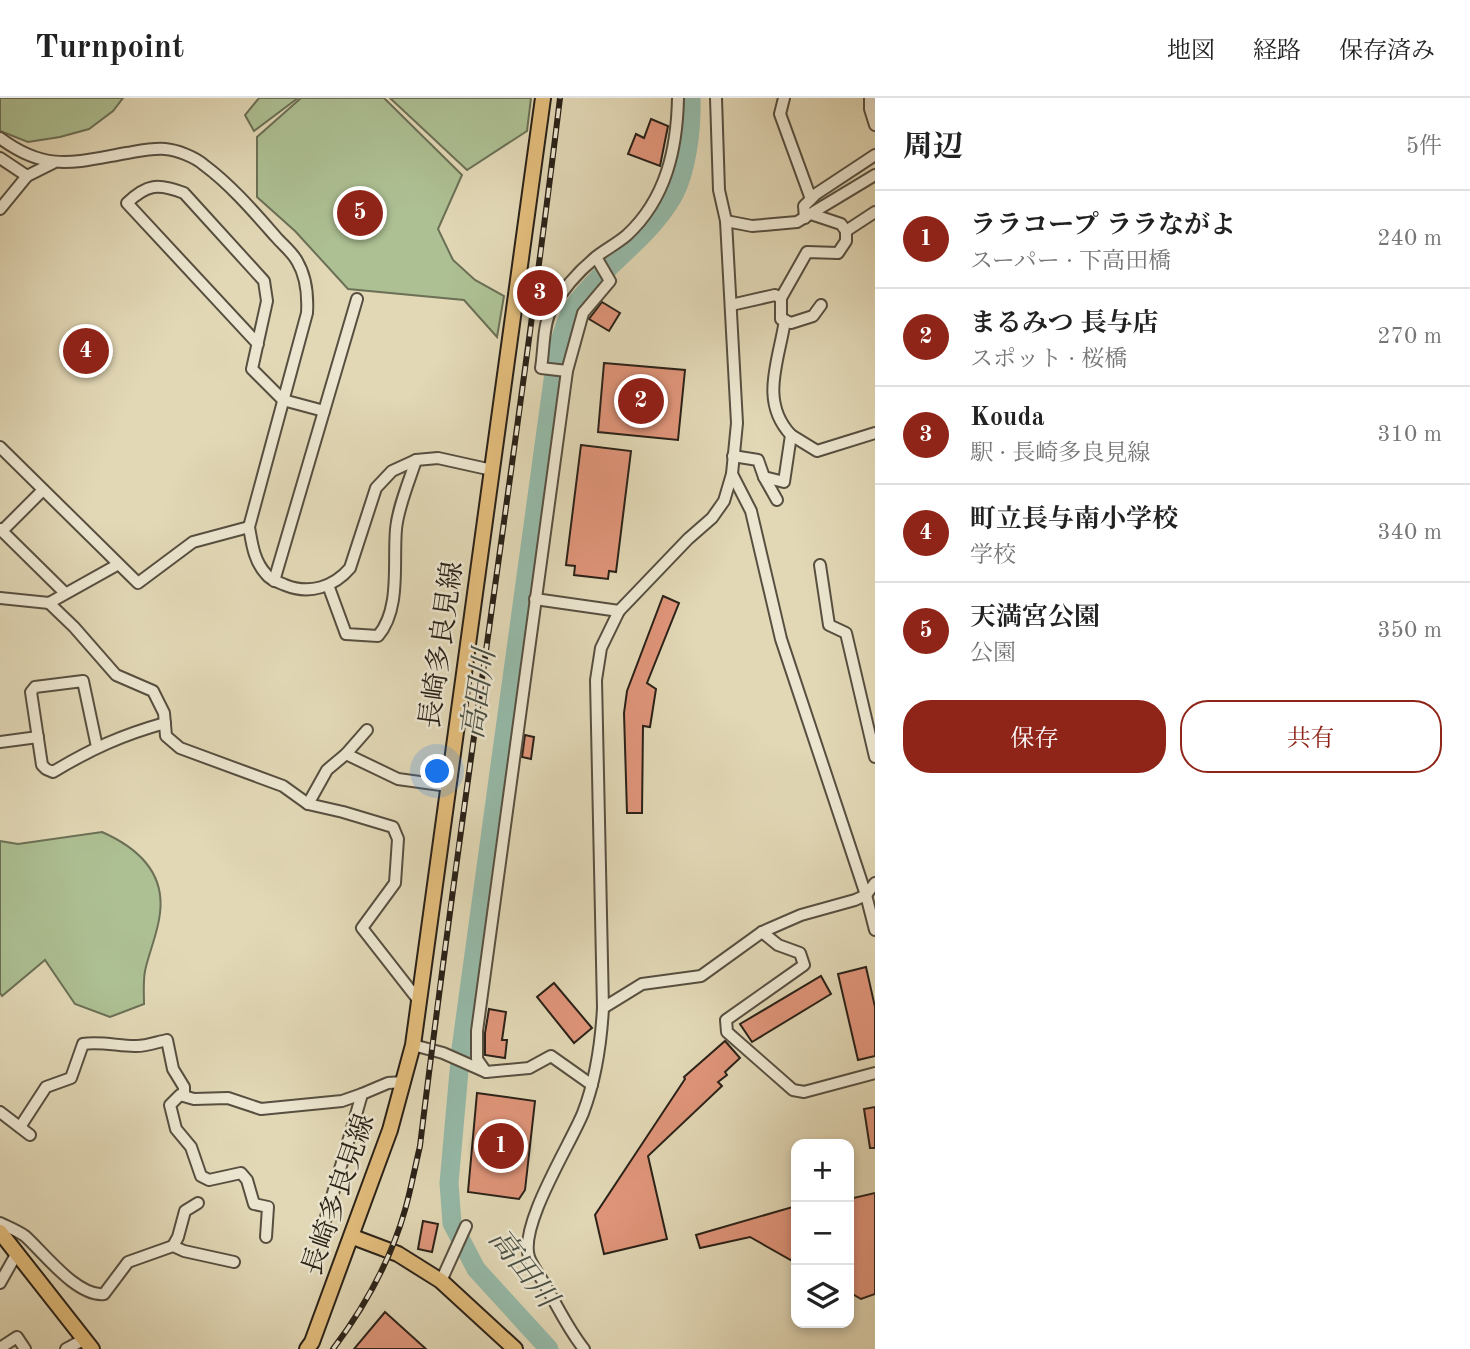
<!DOCTYPE html>
<html lang="ja">
<head>
<meta charset="utf-8">
<style>
	:root { --surface:#fff; --page:#f2f2f2; --text:#222; --muted:#767676; --line:#e0e0e0; --accent:#8f2418 }
	body { margin:0; font-family:"Old Standard TT","Noto Serif JP",serif; background:var(--page); color:var(--text) }
	.controls { position:absolute; right:21px; bottom:21px; display:grid; overflow:hidden; border-radius:14px; box-shadow:0 4px 10px #0003 }
	.controls button { width:63px; height:63px; display:grid; place-items:center; padding:0; border:0; border-bottom:2px solid var(--line); background:var(--surface); color:var(--text); font:35px sans-serif }
	.you { position:absolute; left:438px; top:674px; width:24px; height:24px; margin:-18px; border:5px solid #fff; border-radius:50%; background:#1a73e8; box-shadow:0 0 0 10px #1a73e833 }
	.badge { display:grid; place-items:center; width:46px; height:46px; border-radius:50%; background:var(--accent); color:#fff; font-size:23px; font-weight:700 }
	.pin { position:absolute; translate:-50% -50%; border:4px solid #fff; box-shadow:0 2px 7px #0006 }
	.list { margin:0; padding:0; list-style:none }
	h2 { display:flex; justify-content:space-between; align-items:center; height:91px; margin:0; padding:0 28px; font-size:30px }
	h2 small { font-size:23px; font-weight:400; color:var(--muted) }
	.list li { display:grid; grid-template-columns:46px 1fr auto; gap:21px; align-items:center; box-sizing:border-box; height:98px; padding:0 28px; border-top:2px solid var(--line) }
	.list b { display:block; font-size:26px; white-space:nowrap }
	.list p { margin:0; font-size:23px; white-space:nowrap; color:var(--muted) }
	.list em { font-size:23px; font-style:normal; color:var(--muted) }
	.actions { display:flex; gap:14px; padding:21px 28px }
	.actions a { flex:1; padding:16px 0; border:2px solid var(--accent); border-radius:28px; text-align:center; font-size:24px; color:var(--accent) }
	.actions .main { background:var(--accent); color:#fff }
	.icon { flex:none; width:38px; height:38px; fill:none; stroke:currentColor; stroke-width:2; stroke-linecap:round; stroke-linejoin:round }
	.map { position:relative; flex:none; width:875px; height:1251px; overflow:hidden }
	header { display:flex; align-items:center; gap:42px; box-sizing:border-box; height:98px; padding:0 35px; background:var(--surface); border-bottom:2px solid var(--line) }
	header strong { font-size:33px }
	nav { display:flex; gap:38px; margin-inline-start:auto; font-size:24px }
	main { display:flex }
	aside { flex:1; background:var(--surface) }
	.map>svg:first-child { display:block }
</style>
</head>
<body>
<header>
<strong>Turnpoint</strong>
<nav><a>地図</a><a>経路</a><a>保存済み</a></nav>
</header>
<main>
<div class="map">
<svg width="875" height="1251" viewBox="0 0 875 1251">
	<rect width="100%" height="100%" fill="#e2d8b6"/>
	<filter id="stains"><feTurbulence type="fractalNoise" baseFrequency=".00286" numOctaves="4"/><feColorMatrix values="0 0 0 0 .2 0 0 0 0 .09 0 0 0 0 .02 0 0 0 .5 -.17"/></filter>
	<radialGradient id="worn" r=".72"><stop offset=".6" stop-color="#630" stop-opacity="0"/><stop offset="1" stop-color="#630" stop-opacity=".3"/></radialGradient>
	<g fill="#adc093" stroke="#6b7056" stroke-width="2">
		<polygon points="0,0 123,0 113,13 89,31 60,39 28,44 0,33"/>
		<polygon points="259,0 298,0 254,33 245,17"/>
		<polygon points="301,0 384,0 462,77 438,131 453,162 475,182 504,198 497,239 464,202 348,191 295,133 257,99 257,39"/>
		<polygon points="390,0 531,0 527,33 467,72"/>
		<path d="M102 734C136 749 165 774 160 815 158 835 149 854 145 873 143 884 144 895 144 906L110 919 75 906 45 862 2 898 0 895V743L18 746Z"/>
	</g>
	<g fill="none" stroke-linecap="round" stroke-linejoin="round">
		<path stroke="#95baa9" stroke-width="19" d="M549 1251 476 1171 452 1125 449 1085 461 951 557 253C562 237 567 217 577 204 606 166 648 141 672 100 687 75 692 29 691 0"/>
	</g>
	<g fill="#e0957a" stroke="#292118" stroke-width="2">
		<polygon points="651,21 668,28 660,68 628,56 636,36 644,40"/>
		<polygon points="602,204 620,215 609,233 589,221"/>
		<polygon points="604,265 685,272 678,342 598,334"/>
		<polygon points="581,347 631,353 616,474 609,473 608,481 574,477 575,468 566,467"/>
		<polygon points="663,498 679,505 647,585 656,591 650,629 643,628 642,715 627,715 624,615 627,593"/>
		<polygon points="525,637 534,639 531,661 522,659"/>
		<polygon points="866,869 875,909 875,958 858,962 838,876"/>
		<polygon points="821,878 831,896 752,944 740,926"/>
		<polygon points="554,885 592,930 574,945 537,899"/>
		<polygon points="489,911 506,914 502,942 507,942 505,960 485,957 485,935"/>
		<polygon points="725,943 740,960 725,974 727,977 718,984 722,988 648,1058 667,1141 604,1156 595,1117 685,981 684,979"/>
		<polygon points="477,995 535,1003 525,1092 519,1101 468,1094"/>
		<polygon points="875,1009 875,1050 870,1050 864,1011"/>
		<polygon points="875,1095 875,1196 861,1201 849,1194 849,1101"/>
		<polygon points="796,1108 796,1165 750,1139 700,1150 696,1137"/>
		<polygon points="423,1123 438,1126 432,1154 418,1151"/>
		<polygon points="385,1214 426,1251 354,1251"/>
	</g>
	<g fill="none" stroke-linecap="round" stroke-linejoin="round">
		<defs>
			<g id="minor">
				<polyline points="784,0 780,16 811,101"/>
				<polyline points="870,0 870,11 875,27"/>
				<path d="M0 40C47 75 75 64 127 55 139 53 152 50 165 51 177 52 195 59 204 67 231 87 254 114 276 139 283 147 292 154 297 163 306 178 308 198 307 215L249 429C252 446 254 463 266 476 270 482 278 484 285 487 309 497 334 489 350 470L376 390 392 373 416 362 438 360 492 372"/>
				<polyline points="0,60 27,78"/>
				<polyline points="0,111 27,78 53,65"/>
				<polyline points="805,120 804,108 816,96 875,57"/>
				<polyline points="726,123 752,128 797,124 875,77"/>
				<polyline points="846,133 875,114"/>
				<polyline points="781,200 781,221 791,225 813,218 821,207"/>
				<polyline points="731,207 775,197 781,200 807,154 838,155 846,143 846,133 841,126 811,116"/>
				<path d="M258 246 127 105C147 86 158 85 184 95L264 183 267 203 252 271 283 302 324 313"/>
				<path d="M567 273 541 270C544 252 543 227 551 212 562 192 579 173 596 159 606 151 618 145 627 137 666 101 677 51 678 0"/>
				<polyline points="791,337 817,353 875,335"/>
				<polyline points="0,349 138,485 193,444 249,429"/>
				<path d="M733 358 758 362 764 379 784 384 791 337C759 303 779 263 785 222"/>
				<polyline points="732,376 751,413 781,541 866,797 875,832"/>
				<polyline points="764,379 777,402"/>
				<polyline points="0,431 65,495"/>
				<polyline points="2,433 43,392"/>
				<polyline points="820,467 829,527 846,535 875,659"/>
				<polyline points="274,483 357,201"/>
				<path d="M328 487 346 536 378 538C401 511 393 466 396 431 398 409 409 384 416 362"/>
				<polyline points="0,500 49,505 117,467"/>
				<polyline points="535,501 619,513"/>
				<polyline points="49,505 74,529 116,577 153,593 164,615 166,638 180,650 283,688 308,706 343,714 393,729 398,741 395,785 362,830 419,903"/>
				<polyline points="0,644 38,639"/>
				<path d="M97 649 83 583 35 589 31 594 42 667 46 671 53 674C91 651 122 637 165 625"/>
				<polyline points="346,656 367,632"/>
				<polyline points="308,706 327,672 346,656 398,681 448,688"/>
				<polyline points="762,834 778,847 800,855 804,867 726,922 727,934 793,992 804,994 875,975"/>
				<polyline points="603,910 642,886 701,878 762,834 801,817 855,802 866,797 875,785"/>
				<polyline points="413,947 443,955 486,974 529,970 551,958 592,987"/>
				<polyline points="486,974 477,961 477,933 567,273 583,215 610,183 596,159"/>
				<polyline points="0,1014 30,1037"/>
				<path d="M20 1029 46 989 71 980 83 946C99 943 119 948 134 948 144 949 157 944 167 942L173 971 184 989V998"/>
				<path d="M0 1125C8 1129 18 1133 25 1138 44 1155 77 1199 104 1196L128 1164 173 1148 184 1153 234 1164"/>
				<polyline points="322,1133 362,996 388,985 403,984"/>
				<polyline points="266,1139 268,1109 254,1106 247,1082 241,1075 209,1082 201,1078 191,1049 176,1031 170,1007 180,997 194,1001 228,1000 261,1011 342,1003 362,996"/>
				<polyline points="173,1148 178,1139 185,1113 198,1105"/>
				<polyline points="441,1183 466,1128"/>
				<polyline points="0,1185 17,1155"/>
				<polyline points="0,1250 17,1239 25,1251"/>
				<polyline points="66,1251 85,1241"/>
				<path d="M584 1251C568 1231 558 1209 545 1187 540 1178 532 1168 529 1159 519 1127 570 1047 583 1015 596 981 601 946 603 910L596 582 601 550 619 513 688 441 712 420 724 403 732 376 737 325 726 123 719 92 716 0"/>
			</g>
			<g id="major">
				<polyline points="0,1134 92,1251"/>
				<polyline points="353,1139 398,1156 441,1183 515,1251"/>
				<polyline points="307,1251 312,1244 390,1032 413,947 543,0"/>
			</g>
		</defs>
		<use href="#minor" stroke="#574f40" stroke-width="14"/>
		<use href="#major" stroke="#292118" stroke-width="18"/>
		<use href="#minor" stroke="#ece6d0" stroke-width="10"/>
		<use href="#major" stroke="#e1bc7b" stroke-width="14"/>
		<defs>
			<path id="rail" d="M333 1251C364 1210 391 1161 405 1112 411 1091 415 1069 420 1048 462 698 518 350 560 0"/>
		</defs>
		<use href="#rail" stroke="#292118" stroke-width="6"/>
		<use href="#rail" stroke="#ece6d0" stroke-width="3.5" stroke-dasharray="10" stroke-linecap="butt"/>
	</g>
	<g text-anchor="middle" dominant-baseline="central" stroke-width="5" stroke-linejoin="round" paint-order="stroke">
		<g font-size="28" fill="#292118" stroke="#ece6d0">
			<text transform="translate(443 547) rotate(-82)">長崎多良見線</text>
			<text transform="translate(340 1097) rotate(-71)">長崎多良見線</text>
		</g>
		<g font-size="30" font-style="italic" fill="#494f44" stroke="#ece6d0">
			<text transform="translate(480 596) rotate(-82)">高田川</text>
			<text transform="translate(522 1171) rotate(52)">高田川</text>
		</g>
	</g>
	<rect width="100%" height="100%" filter="url(#stains)"/>
	<rect width="100%" height="100%" fill="url(#worn)"/>
</svg>
<div class="controls">
<button>+</button>
<button>−</button>
<button><svg class="icon" aria-label="layers" viewBox="0 0 24 24"><path d="M12 4l9 5-9 5-9-5zM3 14l9 5 9-5"/></svg></button>
</div>
<div class="you"></div>
<div class="pin badge" style="left:501px;top:1048px">1</div>
<div class="pin badge" style="left:641px;top:303px">2</div>
<div class="pin badge" style="left:540px;top:195px">3</div>
<div class="pin badge" style="left:86px;top:253px">4</div>
<div class="pin badge" style="left:360px;top:115px">5</div>
</div>
<aside>
<h2>周辺<small>5件</small></h2>
<ul class="list">
<li><span class="badge">1</span><div><b>ララコープ ララながよ</b><p>スーパー · 下高田橋</p></div><em>240 m</em></li>
<li><span class="badge">2</span><div><b>まるみつ 長与店</b><p>スポット · 桜橋</p></div><em>270 m</em></li>
<li><span class="badge">3</span><div><b>Kouda</b><p>駅 · 長崎多良見線</p></div><em>310 m</em></li>
<li><span class="badge">4</span><div><b>町立長与南小学校</b><p>学校</p></div><em>340 m</em></li>
<li><span class="badge">5</span><div><b>天満宮公園</b><p>公園</p></div><em>350 m</em></li>
</ul>
<div class="actions"><a class="main">保存</a><a>共有</a></div>
</aside>
</main>
</body>
</html>
